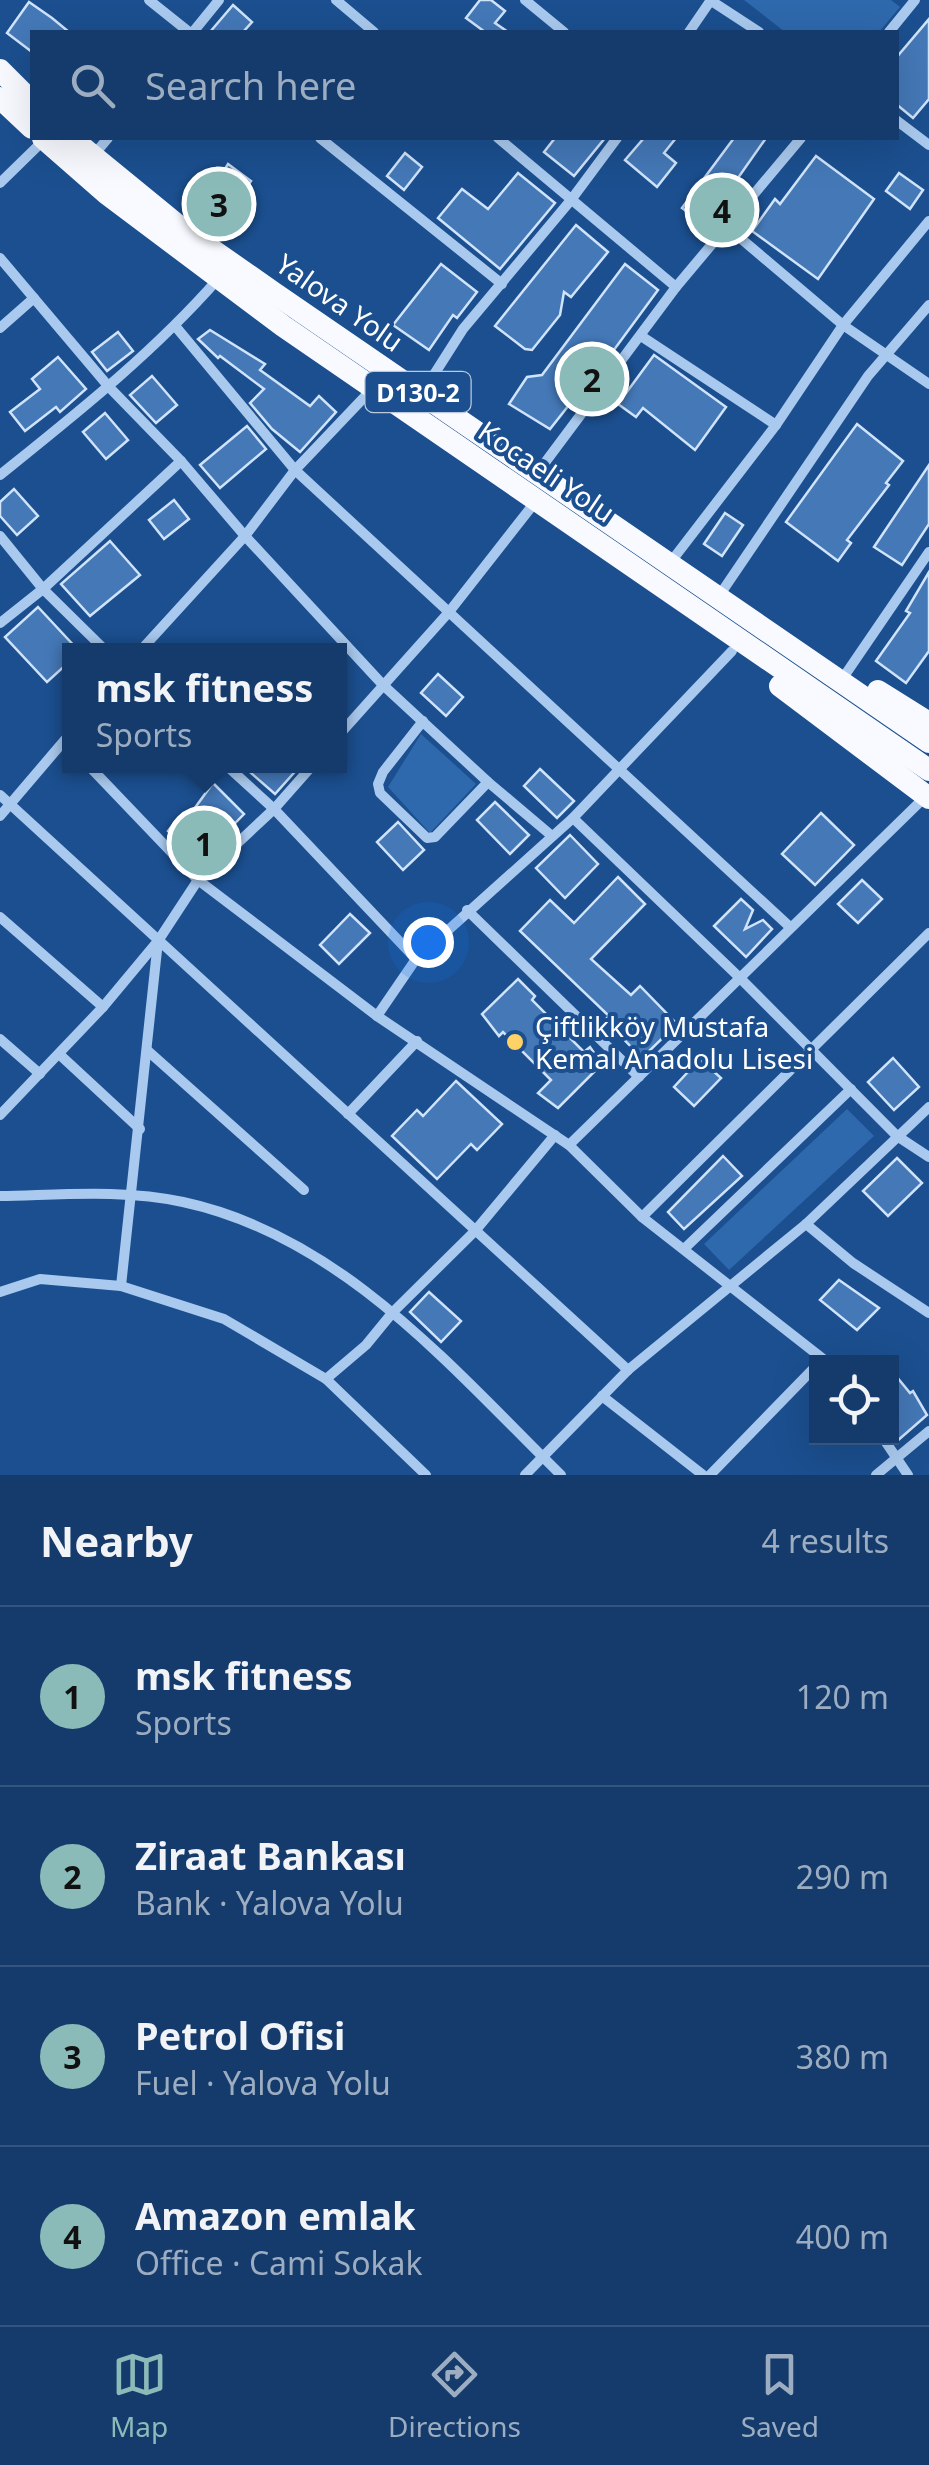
<!DOCTYPE html>
<html lang="en">
<head>
<meta charset="utf-8">
<style>
	:root { --surface:#143b6b; --page:#1d4271; --text:#f1f3f6; --muted:#9dadc1; --line:#33557e; --accent:#8bbbb9 }
	body { margin:0; font-family:"Noto Sans",sans-serif; background:var(--page); color:var(--text) }
	.controls { position:absolute; right:30px; bottom:30px; display:grid; overflow:hidden; border-radius:0px; box-shadow:0 10px 40px #0002 }
	.controls button { width:90px; height:90px; display:grid; place-items:center; padding:0; border:0; border-bottom:2px solid var(--line); background:var(--surface); color:var(--text); font:50px sans-serif }
	.you { position:absolute; left:428px; top:942px; width:35px; height:35px; margin:-25px; border:8px solid #fff; border-radius:50%; background:#1a73e8; box-shadow:0 0 0 15px #1a73e833 }
	.badge { display:grid; place-items:center; width:65px; height:65px; border-radius:50%; background:var(--accent); color:#111; font-size:32px; font-weight:700 }
	.pin { position:absolute; translate:-50% -50%; border:5px solid #fff; box-shadow:0 2px 10px #0006 }
	.popup { position:absolute; left:62px; top:643px; width:285px; height:130px; box-sizing:border-box; display:grid; place-content:center; border-radius:0px; background:var(--surface); filter:drop-shadow(0 2px 8px #0005); font-size:32px; white-space:nowrap; color:var(--muted) }
	.popup b { font-size:38px; color:var(--text) }
	.popup::after { content:''; position:absolute; left:50%; top:100%; margin-left:-20px; border:20px solid transparent; border-top-color:var(--surface) }
	.list { margin:0; padding:0; list-style:none }
	h2 { display:flex; justify-content:space-between; align-items:center; height:130px; margin:0; padding:0 40px; font-size:42px }
	h2 small { font-size:32px; font-weight:400; color:var(--muted) }
	.list li { display:grid; grid-template-columns:65px 1fr auto; gap:30px; align-items:center; box-sizing:border-box; height:180px; padding:0 40px; border-top:2px solid var(--line) }
	.list b { display:block; font-size:38px; white-space:nowrap }
	.list p { margin:0; font-size:32px; white-space:nowrap; color:var(--muted) }
	.list em { font-size:32px; font-style:normal; color:var(--muted) }
	.icon { flex:none; width:55px; height:55px; fill:none; stroke:currentColor; stroke-width:2; stroke-linecap:round; stroke-linejoin:round }
	.map { position:relative; flex:none; width:929px; height:1475px; overflow:hidden }
	.search { position:absolute; background:var(--surface); box-shadow:0 10px 40px #0002; left:30px; right:30px; top:30px; height:110px; display:flex; align-items:center; gap:25px; box-sizing:border-box; padding:0 35px; border-radius:0px; color:var(--muted); font-size:38px }
	.sheet { height:850px; background:var(--surface) }
	nav { display:flex; justify-content:space-around; align-items:center; box-sizing:border-box; height:140px; border-top:2px solid var(--line); background:var(--surface); font-size:28px; color:var(--muted) }
	nav a { display:grid; justify-items:center; gap:5px }
	nav .on { color:var(--accent) }
	.map>svg:first-child { display:block }
</style>
</head>
<body>
<div class="map">
<svg width="929" height="1475" viewBox="0 0 929 1475">
	<rect width="100%" height="100%" fill="#1b4f8f"/>
	<g fill="#2e69ad">
		<polygon points="744,0 891,0 900,7 879,32 785,32"/>
		<polygon points="421,734 476,784 430,833 388,787"/>
		<polygon points="847,1109 874,1136 729,1270 704,1244"/>
	</g>
	<g fill="#4478b7" stroke="#cfe3fa" stroke-width="2.5">
		<polygon points="480,0 491,0 505,11 495,23 508,32 485,32 466,18"/>
		<polygon points="29,2 52,18 69,32 32,32 32,52 7,33"/>
		<polygon points="233,5 252,22 243,32 210,32"/>
		<polygon points="929,19 929,99 913,118 896,104 896,58"/>
		<polygon points="555,138 605,138 574,176 544,152"/>
		<polygon points="644,138 676,138 664,153 676,163 657,187 625,160"/>
		<polygon points="734,138 766,138 705,225 682,208"/>
		<polygon points="405,153 422,167 404,190 387,176"/>
		<polygon points="816,156 874,199 818,279 752,231 775,199 780,204"/>
		<polygon points="228,164 251,181 226,218 197,198 217,168 223,172"/>
		<polygon points="518,173 555,203 500,269 438,218 462,189 488,209"/>
		<polygon points="899,173 923,190 910,209 886,191"/>
		<polygon points="576,225 608,252 571,297 564,292 560,315 532,350 525,349 495,326"/>
		<polygon points="441,264 477,292 457,318 453,315 429,350 393,325"/>
		<polygon points="625,264 658,290 583,392 560,374 569,405 550,429 509,404 527,377 542,375"/>
		<polygon points="210,330 265,364 260,370 310,406 319,396 336,412 300,452 272,429 250,403 264,389 220,356 218,358 198,339"/>
		<polygon points="118,332 133,351 107,371 92,352"/>
		<polygon points="654,355 726,407 695,450 643,408 636,417 618,404"/>
		<polygon points="58,357 86,389 60,412 56,407 25,431 10,412 40,389 32,379"/>
		<polygon points="152,376 177,405 156,423 130,395"/>
		<polygon points="105,413 128,440 106,459 83,432"/>
		<polygon points="857,424 903,461 886,483 889,485 847,540 851,543 838,561 786,522"/>
		<polygon points="247,426 266,449 220,488 200,465"/>
		<polygon points="929,465 929,524 902,565 874,547"/>
		<polygon points="14,489 38,516 17,535 0,516 0,502"/>
		<polygon points="174,500 189,519 164,539 149,520"/>
		<polygon points="725,513 743,525 722,556 704,544"/>
		<polygon points="110,541 140,575 90,616 61,584"/>
		<polygon points="929,572 929,651 906,683 876,661 910,613 906,611"/>
		<polygon points="38,607 78,650 69,650 69,662 47,682 5,637"/>
		<polygon points="438,674 463,697 446,716 421,693"/>
		<polygon points="243,766 300,766 275,794"/>
		<polygon points="540,769 574,801 557,818 524,786"/>
		<polygon points="213,783 244,814 199,860 168,831 175,822 177,824 189,816"/>
		<polygon points="495,802 529,835 510,854 477,820"/>
		<polygon points="821,813 854,845 815,885 782,854"/>
		<polygon points="398,822 424,850 403,870 377,842"/>
		<polygon points="570,835 598,864 565,898 536,868"/>
		<polygon points="618,877 645,904 591,959 631,995 640,986 677,1024 642,1058 605,1020 609,1016 520,931 550,900 574,923"/>
		<polygon points="862,880 882,899 858,923 838,904"/>
		<polygon points="741,899 753,910 745,929 763,920 772,929 746,957 714,926"/>
		<polygon points="350,914 370,933 339,964 320,945"/>
		<polygon points="518,979 535,996 532,1000 584,1052 590,1047 602,1064 558,1108 538,1093 551,1080 503,1032 499,1036 482,1014"/>
		<polygon points="893,1058 919,1087 894,1110 868,1082"/>
		<polygon points="700,1059 721,1078 694,1106 674,1087"/>
		<polygon points="456,1081 502,1124 477,1150 471,1144 437,1179 392,1136 417,1110 423,1116"/>
		<polygon points="723,1156 742,1176 684,1229 668,1212"/>
		<polygon points="897,1158 922,1183 888,1216 863,1191"/>
		<polygon points="839,1280 879,1308 857,1330 820,1300"/>
		<polygon points="429,1292 461,1321 441,1342 410,1312"/>
		<polygon points="892,1371 910,1393 913,1391 927,1415 896,1442 892,1435"/>
	</g>
	<g fill="none" stroke-linecap="round" stroke-linejoin="round">
		<g stroke="#a9c9ee" stroke-width="10">
			<polyline points="149,0 189,32"/>
			<polyline points="336,0 374,32"/>
			<polyline points="525,0 564,32"/>
			<polyline points="710,0 759,32"/>
			<polyline points="193,32 219,0"/>
			<polyline points="689,32 711,0"/>
			<polyline points="889,32 915,0"/>
			<polyline points="896,120 929,145"/>
			<polyline points="320,138 502,284"/>
			<polyline points="498,138 676,287"/>
			<polyline points="93,156 108,138"/>
			<polyline points="0,183 44,140"/>
			<polyline points="726,226 843,325 929,384"/>
			<polyline points="0,258 109,387 181,461 245,536 383,685 488,782 552,836"/>
			<polyline points="176,327 295,470 790,927"/>
			<polyline points="0,328 34,298"/>
			<polyline points="641,336 776,425"/>
			<polyline points="421,395 463,329 571,200 617,138"/>
			<polyline points="538,472 676,287 801,138"/>
			<path d="M0 475C77 413 153 353 218 279"/>
			<polyline points="0,536 43,589 105,650"/>
			<polyline points="670,563 776,425 843,325 929,221"/>
			<polyline points="719,596 868,376 929,305"/>
			<polyline points="0,623 43,589 181,461"/>
			<polyline points="141,650 245,536 295,470 373,388"/>
			<polyline points="847,672 929,552"/>
			<polyline points="423,721 383,772 378,784 380,793 427,838 435,837 488,782"/>
			<polyline points="339,735 449,612 536,501"/>
			<polyline points="89,766 198,880 377,1016 569,1145 642,1217 827,1362"/>
			<polyline points="227,766 274,809 416,959"/>
			<polyline points="0,795 628,1370"/>
			<polyline points="0,816 69,735"/>
			<polyline points="573,818 739,977 897,1136 929,1157"/>
			<polyline points="467,910 639,1077"/>
			<polyline points="0,917 103,1007"/>
			<polyline points="377,1016 416,959 573,818 732,651"/>
			<polyline points="0,1039 40,1074"/>
			<polyline points="148,1051 304,1190"/>
			<polyline points="59,1054 140,1129"/>
			<polyline points="348,1114 417,1041"/>
			<polyline points="0,1115 103,1007 158,941 198,880 274,809 312,766"/>
			<polyline points="569,1145 925,797"/>
			<path d="M0 1196C60 1195 123 1189 183 1202 341 1236 451 1367 561 1475"/>
			<polyline points="642,1217 929,933"/>
			<polyline points="806,1224 853,1263 929,1313"/>
			<polyline points="685,1248 851,1089"/>
			<polyline points="121,1286 158,941"/>
			<polyline points="0,1292 40,1279 121,1286 224,1319 326,1379 426,1475"/>
			<polyline points="326,1379 366,1345 393,1312 475,1231 555,1135"/>
			<polyline points="602,1396 703,1475"/>
			<polyline points="883,1438 908,1475"/>
			<polyline points="525,1475 628,1370 806,1224 929,1107"/>
			<polyline points="710,1475 816,1366"/>
			<polyline points="876,1475 929,1431"/>
		</g>
		<g stroke="#f8faff" stroke-width="22">
			<polyline points="0,70 32,102"/>
			<polyline points="0,98 32,128"/>
			<polyline points="43,138 107,194 283,326 929,770"/>
			<polyline points="71,138 181,228 274,293 929,742"/>
			<polyline points="780,686 929,798"/>
			<polyline points="878,691 929,723"/>
		</g>
	</g>
	<circle fill="#ffd166" stroke="#1b4f8f" stroke-width="4" cx="515" cy="1042" r="10"/>
	<g text-anchor="middle" dominant-baseline="central" stroke-width="8" stroke-linejoin="round" paint-order="stroke">
		<rect fill="#1b4f8f" stroke="#bbcadd" stroke-width="2.5" x="365.5" y="372" width="105" height="40" rx="8"/>
		<g font-size="25" font-weight="bold" fill="#fff">
			<text x="418" y="392">D130-2</text>
		</g>
		<g font-size="28" fill="#fff" stroke="#1b4f8f">
			<text transform="translate(340 302) rotate(35)">Yalova Yolu</text>
			<text transform="translate(547 471) rotate(34)">Kocaeli̇ Yolu</text>
		</g>
		<g font-size="28" fill="#fff" stroke="#1b4f8f" text-anchor="start">
			<text x="535" y="1026">Çiftlikköy Mustafa<tspan x="535" dy="32">Kemal Anadolu Lisesi</tspan></text>
		</g>
	</g>
</svg>
<div class="controls">
<button><svg class="icon" aria-label="locate" viewBox="0 0 24 24"><circle cx="12" cy="12" r="6"/><path d="M12 2v4M12 18v4M2 12h4M18 12h4"/></svg></button>
</div>
<div class="you"></div>
<div class="pin badge" style="left:204px;top:843px">1</div>
<div class="popup"><b>msk fitness</b>Sports</div>
<div class="pin badge" style="left:592px;top:379px">2</div>
<div class="pin badge" style="left:219px;top:204px">3</div>
<div class="pin badge" style="left:722px;top:210px">4</div>
<div class="search"><svg class="icon" aria-label="search" viewBox="0 0 24 24"><circle cx="10" cy="10" r="6"/><path d="M15 15l6 6"/></svg>Search here</div>
</div>
<section class="sheet">
<h2>Nearby<small>4 results</small></h2>
<ul class="list">
<li><span class="badge">1</span><div><b>msk fitness</b><p>Sports</p></div><em>120 m</em></li>
<li><span class="badge">2</span><div><b>Ziraat Bankası</b><p>Bank · Yalova Yolu</p></div><em>290 m</em></li>
<li><span class="badge">3</span><div><b>Petrol Ofisi</b><p>Fuel · Yalova Yolu</p></div><em>380 m</em></li>
<li><span class="badge">4</span><div><b>Amazon emlak</b><p>Office · Cami Sokak</p></div><em>400 m</em></li>
</ul>
</section>
<nav>
<a class="on"><svg class="icon" aria-label="map" viewBox="0 0 24 24"><path d="M3 6l6-2 6 2 6-2v14l-6 2-6-2-6 2zM9 4v14M15 6v14"/></svg>Map</a>
<a><svg class="icon" aria-label="directions" viewBox="0 0 24 24"><path d="M12 3l9 9-9 9-9-9zM9 14v-3h6M13 9l2 2-2 2"/></svg>Directions</a>
<a><svg class="icon" aria-label="saved" viewBox="0 0 24 24"><path d="M7 4h10v16l-5-4-5 4z"/></svg>Saved</a>
</nav>
</body>
</html>
